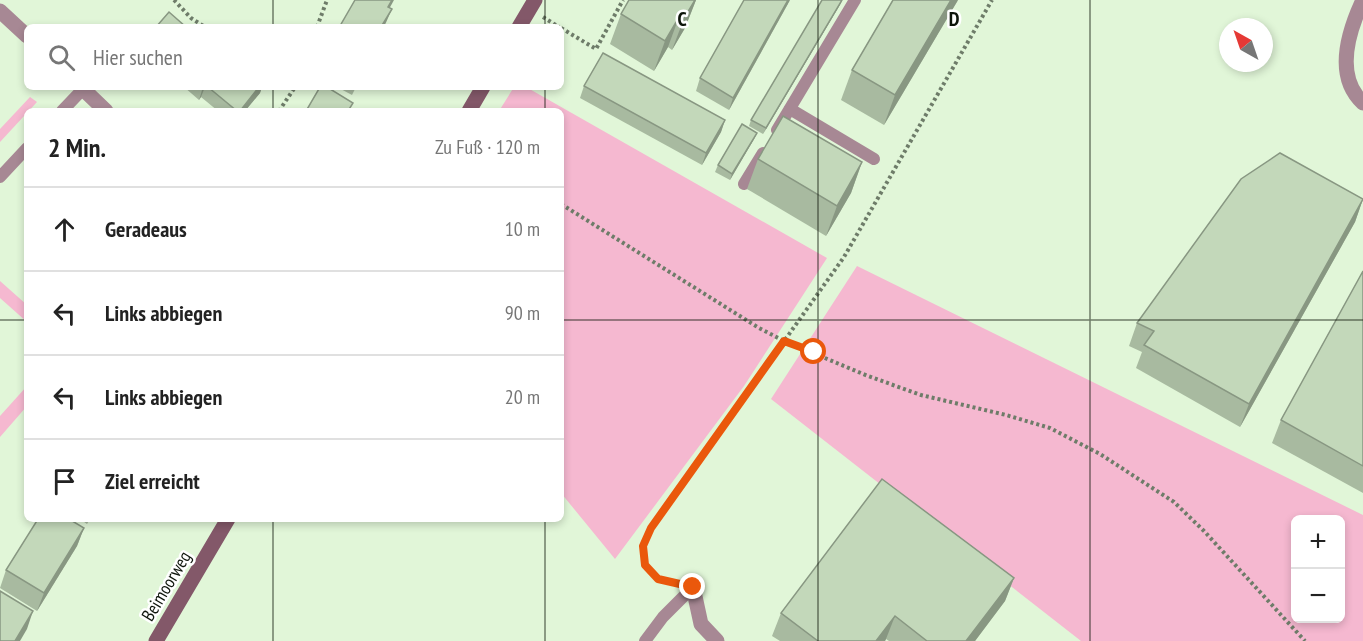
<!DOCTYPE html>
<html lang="de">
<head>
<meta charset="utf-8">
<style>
	:root { --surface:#fff; --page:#f6f6f6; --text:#222; --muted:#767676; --line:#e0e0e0 }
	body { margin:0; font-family:"PT Sans Narrow",sans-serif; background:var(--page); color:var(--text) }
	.controls { position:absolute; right:18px; bottom:18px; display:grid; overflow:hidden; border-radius:9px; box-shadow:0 3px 9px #0003 }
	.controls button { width:54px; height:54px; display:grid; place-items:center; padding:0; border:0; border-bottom:2px solid var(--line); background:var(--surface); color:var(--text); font:30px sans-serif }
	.compass { position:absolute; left:1219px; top:18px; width:54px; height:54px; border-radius:50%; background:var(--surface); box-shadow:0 3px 9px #0003; rotate:320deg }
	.stop { position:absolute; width:18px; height:18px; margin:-14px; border:4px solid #ea580c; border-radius:50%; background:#fff }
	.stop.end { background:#ea580c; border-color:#fff; box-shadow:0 2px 6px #0008 }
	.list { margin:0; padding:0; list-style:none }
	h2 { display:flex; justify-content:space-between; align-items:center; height:78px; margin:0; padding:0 24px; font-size:26px }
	h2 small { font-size:20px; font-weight:400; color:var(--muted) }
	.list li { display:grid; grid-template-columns:39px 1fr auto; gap:18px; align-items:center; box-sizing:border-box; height:84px; padding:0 24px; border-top:2px solid var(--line) }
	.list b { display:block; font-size:22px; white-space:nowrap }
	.list em { font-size:20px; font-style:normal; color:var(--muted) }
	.icon { flex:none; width:33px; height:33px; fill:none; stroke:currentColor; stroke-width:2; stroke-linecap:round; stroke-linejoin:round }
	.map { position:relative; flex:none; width:1363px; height:641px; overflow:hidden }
	.search { position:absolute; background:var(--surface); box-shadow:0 3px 9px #0003; left:24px; top:24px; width:540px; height:66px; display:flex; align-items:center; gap:15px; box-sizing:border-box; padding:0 21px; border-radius:9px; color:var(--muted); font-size:22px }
	.panel { position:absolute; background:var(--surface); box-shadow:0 3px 9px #0003; left:24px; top:108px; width:540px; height:414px; border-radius:9px }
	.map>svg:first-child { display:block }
</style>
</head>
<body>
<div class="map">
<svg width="1363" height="641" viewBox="0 0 1363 641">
	<rect width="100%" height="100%" fill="#e1f6d8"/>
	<g fill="#f5b8d0" fill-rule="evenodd">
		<polygon points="514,87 526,87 827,258 744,386 615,559 561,493 561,111 499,111"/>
		<polygon points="30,97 37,102 0,142 0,129"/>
		<path d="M857 266 1363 515V641H1081L771 399ZM1296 520H1340V618H1296Z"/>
		<polygon points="0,281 27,305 27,322 0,298"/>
		<polygon points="27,386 27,406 0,437 0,416"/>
	</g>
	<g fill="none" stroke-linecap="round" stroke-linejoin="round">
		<g stroke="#6e7c69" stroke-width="4" stroke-dasharray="3 3" stroke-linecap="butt">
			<polyline points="174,0 191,18 205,27"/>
			<polyline points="543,17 559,27"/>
			<polyline points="317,27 327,0"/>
			<polyline points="561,28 596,49 623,0"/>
			<polyline points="279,111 295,87"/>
			<polyline points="561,204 759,328 784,341 868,376 921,395 1006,415 1050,428 1100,454 1174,502 1204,531 1305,641"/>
			<path d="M675 583C656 579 640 570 643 547 644 541 649 534 651 528L844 257 992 0"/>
		</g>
		<g stroke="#a78894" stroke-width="12">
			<polyline points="790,109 874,159"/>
			<polyline points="62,111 83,89"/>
			<polyline points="777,130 855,0"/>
			<polyline points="0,177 27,148"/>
			<polyline points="744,184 763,153"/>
			<polyline points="645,641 663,617 693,587"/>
		</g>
		<g stroke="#a78894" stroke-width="15">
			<path d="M1363 0C1348 32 1334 76 1363 103"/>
			<polyline points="0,11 27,36"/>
			<polyline points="81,87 106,111"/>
			<polyline points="693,587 701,624 717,641"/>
		</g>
		<g stroke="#835869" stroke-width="15">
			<polyline points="519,27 535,0"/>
			<polyline points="469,111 483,87"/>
			<polyline points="156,641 228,519"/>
		</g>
	</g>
	<g fill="#a8baa0">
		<polygon points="696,0 685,28 672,50 668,47 654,71 610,44 621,14"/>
		<polygon points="790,0 729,110 696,91 700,78"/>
		<polygon points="958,0 884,125 841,100 852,70"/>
		<polygon points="841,3 763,134 749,126 751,120"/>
		<polygon points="584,86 725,120 721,132 702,165 580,98"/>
		<polygon points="184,87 262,87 260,93 245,111 218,111 201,97 199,100"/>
		<polygon points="337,87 356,87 352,95"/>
		<polygon points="757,133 754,139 730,180 715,172 718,165"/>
		<polygon points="758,159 862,162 851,193 826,236 747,189"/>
		<polygon points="1363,199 1355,222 1240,427 1136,368 1142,352 1129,346 1137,323"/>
		<polygon points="1363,271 1363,493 1272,443 1281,420"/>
		<polygon points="80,519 90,519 87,524"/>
		<polygon points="84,528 77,546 37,611 0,588 6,570"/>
		<polygon points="1014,578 1005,601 975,641 889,641 886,639 885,641 780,641 772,636 781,613"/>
	</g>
	<g fill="#889782">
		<polygon points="392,0 394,0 383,20 388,7"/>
		<polygon points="691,0 696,0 685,28 672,50"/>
		<polygon points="788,0 790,0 729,110 733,98"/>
		<polygon points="842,0 841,3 763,134 766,128"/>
		<polygon points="951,0 958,0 884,125 895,95"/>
		<polygon points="392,9 384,27 381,27"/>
		<polygon points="679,17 668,47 654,71 665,41"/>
		<polygon points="203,87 205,87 201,97 199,100"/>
		<polygon points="259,87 262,87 260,93 245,111 240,111"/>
		<polygon points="725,120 721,132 702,165 706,153"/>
		<polygon points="757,133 754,139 730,180 732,174"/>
		<polygon points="862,162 851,193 826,236 837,206"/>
		<polygon points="1363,199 1355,222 1240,427 1249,404"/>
		<polygon points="84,528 77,546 37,611 44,593"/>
		<polygon points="1014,578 1005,601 975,641 966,641"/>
		<polygon points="33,611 27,629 20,641 15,641"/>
		<polygon points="895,616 886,639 885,641 876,641"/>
	</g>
	<g fill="#c3d8ba" stroke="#889782" stroke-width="1.5">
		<polygon points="355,0 392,0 388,7 392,9 381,27 342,27 340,26"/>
		<polygon points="629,0 695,0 683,20 679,17 665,41 621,14"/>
		<polygon points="744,0 788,0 733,98 700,78"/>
		<polygon points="822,0 842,0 766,128 751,120"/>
		<polygon points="893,0 951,0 895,95 852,70"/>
		<polygon points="169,12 186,27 156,27"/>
		<polygon points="603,53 725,120 706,153 584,86"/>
		<polygon points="208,87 259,87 240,111 237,111"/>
		<polygon points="320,87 327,87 353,103 348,111 306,111"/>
		<polygon points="783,116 862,162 837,206 758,159"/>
		<polygon points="742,124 757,133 732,174 718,165"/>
		<polygon points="1280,153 1363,199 1249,404 1144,345 1154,331 1137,323 1241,179"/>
		<polygon points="1363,271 1363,466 1281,420"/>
		<polygon points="882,479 1014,578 966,641 927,641 895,616 876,641 818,641 781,613"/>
		<polygon points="38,519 69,519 84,528 44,593 6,570"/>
		<polygon points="0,591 33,611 15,641 0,641"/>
	</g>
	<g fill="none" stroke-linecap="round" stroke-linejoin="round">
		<polyline stroke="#ea580c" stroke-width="8" points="693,587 658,579 645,565 643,546 651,528 784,341 814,352"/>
	</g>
	<path fill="none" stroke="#0e150b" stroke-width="1.5" stroke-opacity="0.55" d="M273 0V27M545 0V27M818 0V641M1090 0V641M273 87V111M545 87V111M0 320H27M561 320H1363M273 519V641M545 519V641"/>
	<g text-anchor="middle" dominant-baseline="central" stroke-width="5" stroke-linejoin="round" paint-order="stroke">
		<g font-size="18" fill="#0e150b" stroke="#fff">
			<text transform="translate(166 586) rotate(-59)">Beimoorweg</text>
		</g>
	</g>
	<g font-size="20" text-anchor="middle" font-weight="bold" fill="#0e150b" stroke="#fff" stroke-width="5" stroke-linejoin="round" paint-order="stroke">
		<text x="682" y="26">C</text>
		<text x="954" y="26">D</text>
	</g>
</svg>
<div class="controls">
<button>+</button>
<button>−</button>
</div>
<svg class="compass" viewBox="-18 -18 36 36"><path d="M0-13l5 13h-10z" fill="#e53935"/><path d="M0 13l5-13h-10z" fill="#767676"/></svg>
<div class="stop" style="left:814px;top:352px"></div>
<div class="stop end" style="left:693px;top:587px"></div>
<div class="search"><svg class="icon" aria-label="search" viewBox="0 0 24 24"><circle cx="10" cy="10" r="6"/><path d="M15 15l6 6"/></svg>Hier suchen</div>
<section class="panel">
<h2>2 Min.<small>Zu Fuß · 120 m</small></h2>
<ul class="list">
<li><svg class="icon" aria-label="ahead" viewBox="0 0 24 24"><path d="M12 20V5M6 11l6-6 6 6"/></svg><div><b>Geradeaus</b></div><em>10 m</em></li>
<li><svg class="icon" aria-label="left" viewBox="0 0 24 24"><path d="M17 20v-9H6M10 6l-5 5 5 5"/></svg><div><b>Links abbiegen</b></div><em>90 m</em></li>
<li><svg class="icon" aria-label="left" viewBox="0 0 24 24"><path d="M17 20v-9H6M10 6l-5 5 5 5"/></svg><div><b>Links abbiegen</b></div><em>20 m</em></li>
<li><svg class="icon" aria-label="arrive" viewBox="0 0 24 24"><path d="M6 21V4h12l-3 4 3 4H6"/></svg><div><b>Ziel erreicht</b></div></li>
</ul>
</section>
</div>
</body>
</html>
